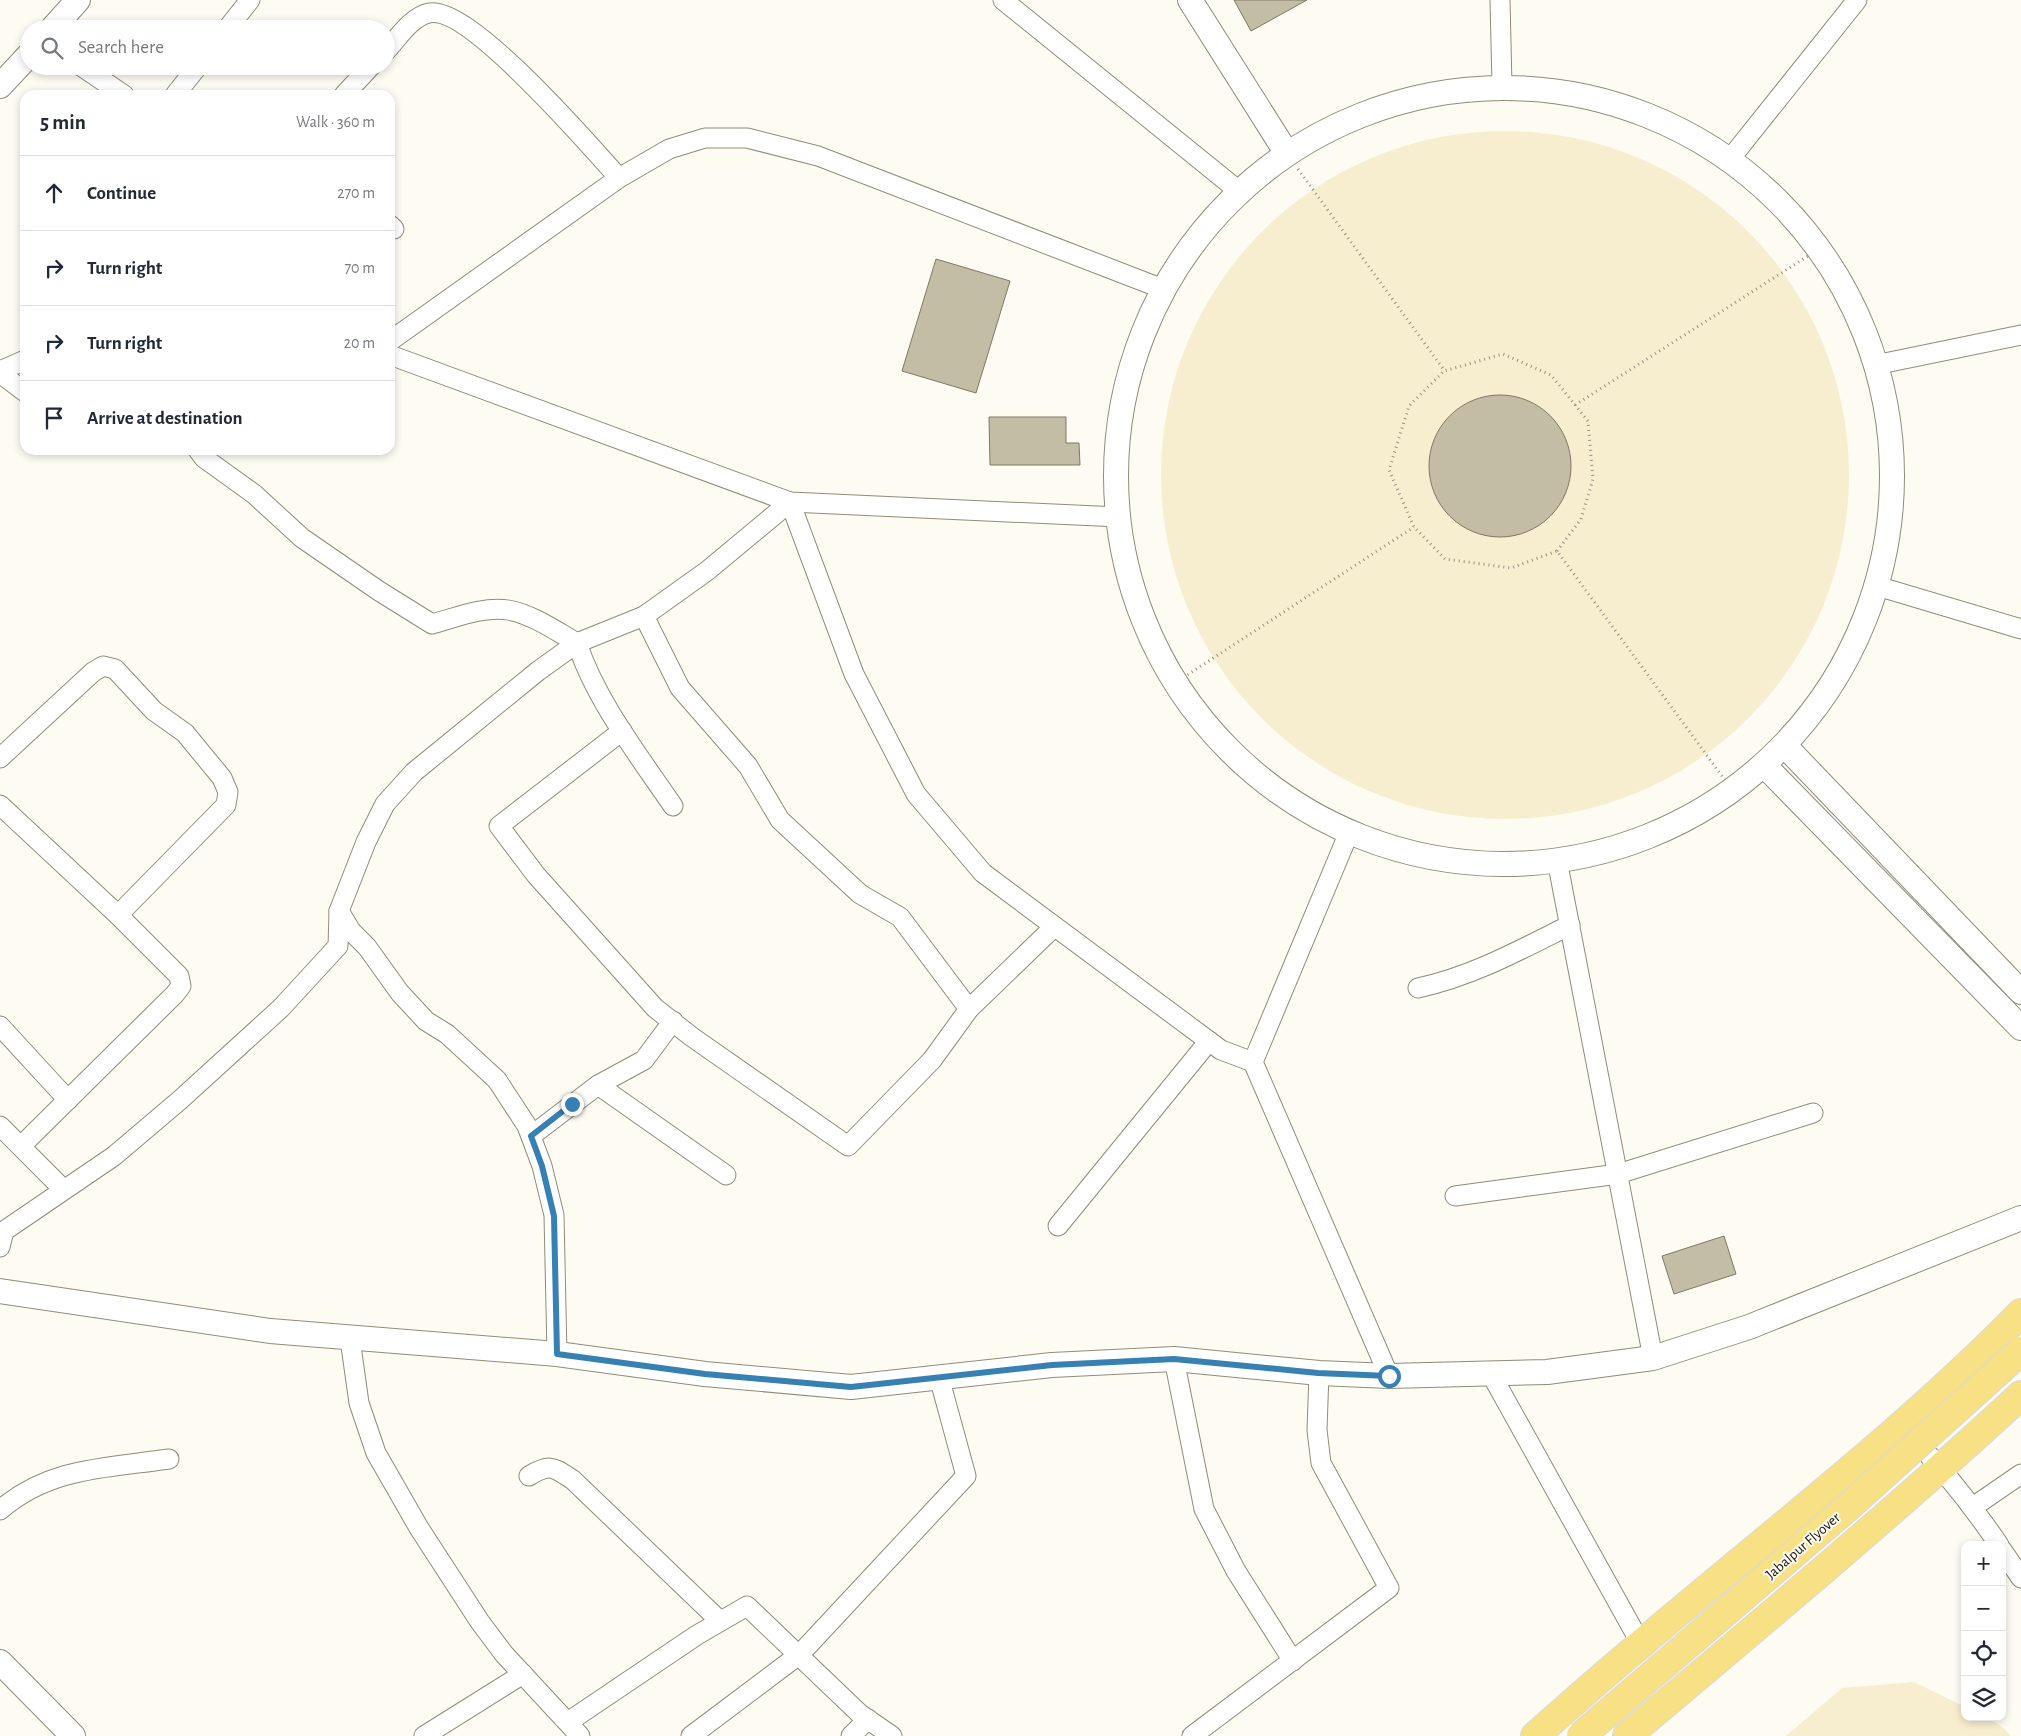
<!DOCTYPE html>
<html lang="en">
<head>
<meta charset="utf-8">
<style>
	:root { --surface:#fff; --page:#f2f2f3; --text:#1f2937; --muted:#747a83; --line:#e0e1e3 }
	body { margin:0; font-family:"Alegreya Sans",sans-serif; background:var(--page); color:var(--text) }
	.controls { position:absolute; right:15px; bottom:15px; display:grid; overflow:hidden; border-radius:10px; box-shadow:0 2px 8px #0003 }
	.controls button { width:45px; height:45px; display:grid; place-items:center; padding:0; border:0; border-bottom:1px solid var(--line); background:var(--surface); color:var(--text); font:25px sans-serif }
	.stop { position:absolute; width:15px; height:15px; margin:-11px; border:4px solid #3780b4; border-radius:50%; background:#fff }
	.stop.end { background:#3780b4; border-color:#fff; box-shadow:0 1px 5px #0008 }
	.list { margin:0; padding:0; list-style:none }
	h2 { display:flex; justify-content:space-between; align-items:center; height:65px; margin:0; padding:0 20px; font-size:21px }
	h2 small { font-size:16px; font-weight:400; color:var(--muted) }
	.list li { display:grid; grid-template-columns:32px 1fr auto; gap:15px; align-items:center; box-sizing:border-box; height:75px; padding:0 20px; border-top:1px solid var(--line) }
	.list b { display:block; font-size:19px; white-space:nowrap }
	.list em { font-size:16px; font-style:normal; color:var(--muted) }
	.icon { flex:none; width:28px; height:28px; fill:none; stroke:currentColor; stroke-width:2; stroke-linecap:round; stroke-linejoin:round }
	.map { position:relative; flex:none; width:2021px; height:1736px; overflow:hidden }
	.search { position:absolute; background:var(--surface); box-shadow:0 2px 8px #0003; left:20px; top:20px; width:375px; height:55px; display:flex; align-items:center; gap:12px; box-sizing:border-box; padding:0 18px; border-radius:28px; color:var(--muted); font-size:19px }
	.panel { position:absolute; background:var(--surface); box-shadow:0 2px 8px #0003; left:20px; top:90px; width:375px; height:365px; border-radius:15px }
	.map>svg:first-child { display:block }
</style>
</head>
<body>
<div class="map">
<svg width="2021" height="1736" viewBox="0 0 2021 1736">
	<rect width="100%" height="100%" fill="#fefbf2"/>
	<g fill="#f7eecf">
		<circle cx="1505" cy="475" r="344"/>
		<path d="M1914 1682 1965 1707V1717C1985 1717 1998 1720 2011 1736H1786L1842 1688Z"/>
	</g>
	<g fill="#c4bda6" stroke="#7f7863">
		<polygon points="1234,0 1307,0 1251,31"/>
		<polygon points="936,259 1010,281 976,393 902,371"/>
		<circle cx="1500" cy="466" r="71"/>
		<polygon points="989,417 1066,417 1066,443 1079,443 1080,465 990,465"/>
		<polygon points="1724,1236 1736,1274 1674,1294 1662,1256"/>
	</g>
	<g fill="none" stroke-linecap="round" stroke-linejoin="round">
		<defs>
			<g id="minor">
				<polyline points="1003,0 1240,192"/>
				<polyline points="1500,0 1502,86"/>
				<polyline points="227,29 250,0"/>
				<path d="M386 51C398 38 411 17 429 13 469 5 591 147 619 178"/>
				<polyline points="81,66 124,95"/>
				<polyline points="175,95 198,66"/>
				<polyline points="344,95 371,66"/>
				<polyline points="1730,159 1857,0"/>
				<polyline points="390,225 394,229"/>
				<polyline points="390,341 619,178 669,149 705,138 747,138 818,156 1163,289"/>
				<polyline points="390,355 790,502 1119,517"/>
				<polyline points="1875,365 2021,335"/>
				<polyline points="0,371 25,360"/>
				<polyline points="0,373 25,392"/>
				<path d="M198 450 204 458 254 494 302 538 379 591 432 624C455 618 483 606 508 610 532 614 556 631 577 643 596 701 639 756 673 806"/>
				<polyline points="790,502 854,674 916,794 983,873 1221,1050 1253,1062"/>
				<polyline points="1877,586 2021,629"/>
				<polyline points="644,616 680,688 748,766 780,820 860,894 900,917 969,1009"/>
				<polyline points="622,731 499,826 536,875 655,1008 692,1037 848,1146 932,1060 969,1009 1054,927"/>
				<polyline points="0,758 93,672 103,666 115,669 154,711 185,733 222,778 228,792 226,805 118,915"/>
				<polyline points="0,805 118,915 179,976 181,986 175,994 21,1146"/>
				<polyline points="1350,830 1253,1062 1389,1376"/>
				<polyline points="1557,860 1653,1358"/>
				<polyline points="339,911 351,931 367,947 400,993 426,1021 447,1034 497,1080 527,1126 542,1166 554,1215 557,1354"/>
				<path d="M1418 988C1473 976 1520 950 1570 925"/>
				<polyline points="0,1026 68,1100"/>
				<polyline points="598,1085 726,1175"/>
				<polyline points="0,1126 63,1189"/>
				<polyline points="531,1136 598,1085 644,1060 673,1021"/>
				<polyline points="1455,1196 1618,1174 1813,1113"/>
				<polyline points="1058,1226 1209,1041"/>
				<polyline points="0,1247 4,1231 114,1156 180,1100 281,1008 338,946 339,911 366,842 385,804 414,772 538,671 577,643 644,616 707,571 790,502"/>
				<polyline points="350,1339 359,1403 376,1453 419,1528 480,1622 504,1654 580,1736"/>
				<polyline points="1174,1359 1204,1509 1236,1571 1293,1661"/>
				<polyline points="1491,1374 1641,1644"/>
				<path d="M1910 1435C1943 1469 1972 1505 1999 1545"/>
				<path d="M529 1476C550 1463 553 1467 573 1480L720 1621"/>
				<polyline points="1973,1507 2021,1474"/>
				<path d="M0 1510C50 1467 107 1468 169 1459"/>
				<polyline points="2002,1550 2021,1578"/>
				<polyline points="568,1722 697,1635 747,1606 860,1714 892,1736"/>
				<polyline points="424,1736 523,1674"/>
				<polyline points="691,1736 800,1654 966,1476 939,1377"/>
				<polyline points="851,1736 868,1719"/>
				<polyline points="1192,1736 1389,1588 1321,1463 1317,1430 1319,1373"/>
			</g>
			<g id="tertiary">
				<polyline points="1190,0 1286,152"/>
				<polyline points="52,29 78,0"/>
				<polyline points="0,86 29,55"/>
				<circle cx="1504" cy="476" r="388"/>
				<polyline points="1785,746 2021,992"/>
				<polyline points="1765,766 2021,1028"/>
				<polyline points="0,1291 270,1331 557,1354 705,1374 851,1387 1052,1365 1174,1359 1319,1373 1389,1376 1547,1372 1653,1358 1749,1327 2021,1218"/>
				<polyline points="0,1662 73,1736"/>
			</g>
			<g id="primary">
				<path d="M1535 1736C1570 1705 1605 1674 1641 1644 1769 1535 1903 1433 2021 1313"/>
				<path d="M1627 1736C1760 1624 1893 1513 2021 1395"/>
			</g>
		</defs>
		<use href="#minor" stroke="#928b76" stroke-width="21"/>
		<use href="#tertiary" stroke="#928b76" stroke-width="26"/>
		<use href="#primary" stroke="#dad9d8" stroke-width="30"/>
		<g stroke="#959289" stroke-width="3" stroke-dasharray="1 4" stroke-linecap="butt">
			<polyline points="1298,169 1444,370"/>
			<polyline points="1575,405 1819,249"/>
			<polyline points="1557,551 1581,519 1593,479 1588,421 1551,375 1503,354 1444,371 1409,406 1389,470 1414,527 1445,559 1511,568 1557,551 1733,791"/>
			<polyline points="1175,683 1414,527"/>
		</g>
		<use href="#minor" stroke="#fff" stroke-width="19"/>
		<use href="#tertiary" stroke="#fff" stroke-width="24"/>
		<use href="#primary" stroke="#f8e085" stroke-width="28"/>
		<defs>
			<polyline id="primary-bridge" points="1581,1736 1847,1508 2021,1351"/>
		</defs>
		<use href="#primary-bridge" stroke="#dad9d8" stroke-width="30" stroke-linecap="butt"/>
		<use href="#primary-bridge" stroke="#f8e085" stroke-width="28"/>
	</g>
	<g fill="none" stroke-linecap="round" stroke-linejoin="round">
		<polyline stroke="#3780b4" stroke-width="6" points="572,1104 531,1136 542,1166 554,1216 557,1354 705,1374 851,1387 1052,1365 1174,1359 1318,1373 1389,1376"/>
	</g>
	<g text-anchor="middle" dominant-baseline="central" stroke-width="4" stroke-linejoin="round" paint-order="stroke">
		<g font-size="15" fill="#15130b" stroke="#fefbf2">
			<text transform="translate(1803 1546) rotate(-41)">Jabalpur Flyover</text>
		</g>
	</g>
</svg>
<div class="controls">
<button>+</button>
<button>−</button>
<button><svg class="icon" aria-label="locate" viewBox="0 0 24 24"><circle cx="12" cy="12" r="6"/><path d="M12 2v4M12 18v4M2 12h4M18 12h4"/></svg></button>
<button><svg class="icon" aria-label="layers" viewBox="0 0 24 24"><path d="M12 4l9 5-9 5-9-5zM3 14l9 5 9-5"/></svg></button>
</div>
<div class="stop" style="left:1389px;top:1376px"></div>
<div class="stop end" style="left:572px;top:1104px"></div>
<div class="search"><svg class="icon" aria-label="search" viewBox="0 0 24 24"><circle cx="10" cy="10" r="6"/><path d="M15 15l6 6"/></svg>Search here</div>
<section class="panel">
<h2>5 min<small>Walk · 360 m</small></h2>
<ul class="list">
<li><svg class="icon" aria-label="ahead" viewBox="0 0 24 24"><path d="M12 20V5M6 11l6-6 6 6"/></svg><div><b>Continue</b></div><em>270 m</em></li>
<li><svg class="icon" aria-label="right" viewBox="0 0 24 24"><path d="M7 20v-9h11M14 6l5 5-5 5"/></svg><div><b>Turn right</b></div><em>70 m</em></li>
<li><svg class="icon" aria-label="right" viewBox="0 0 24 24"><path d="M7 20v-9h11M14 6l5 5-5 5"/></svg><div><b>Turn right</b></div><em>20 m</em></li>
<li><svg class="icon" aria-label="arrive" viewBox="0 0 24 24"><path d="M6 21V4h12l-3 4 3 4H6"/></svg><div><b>Arrive at destination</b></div></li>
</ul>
</section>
</div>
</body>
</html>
